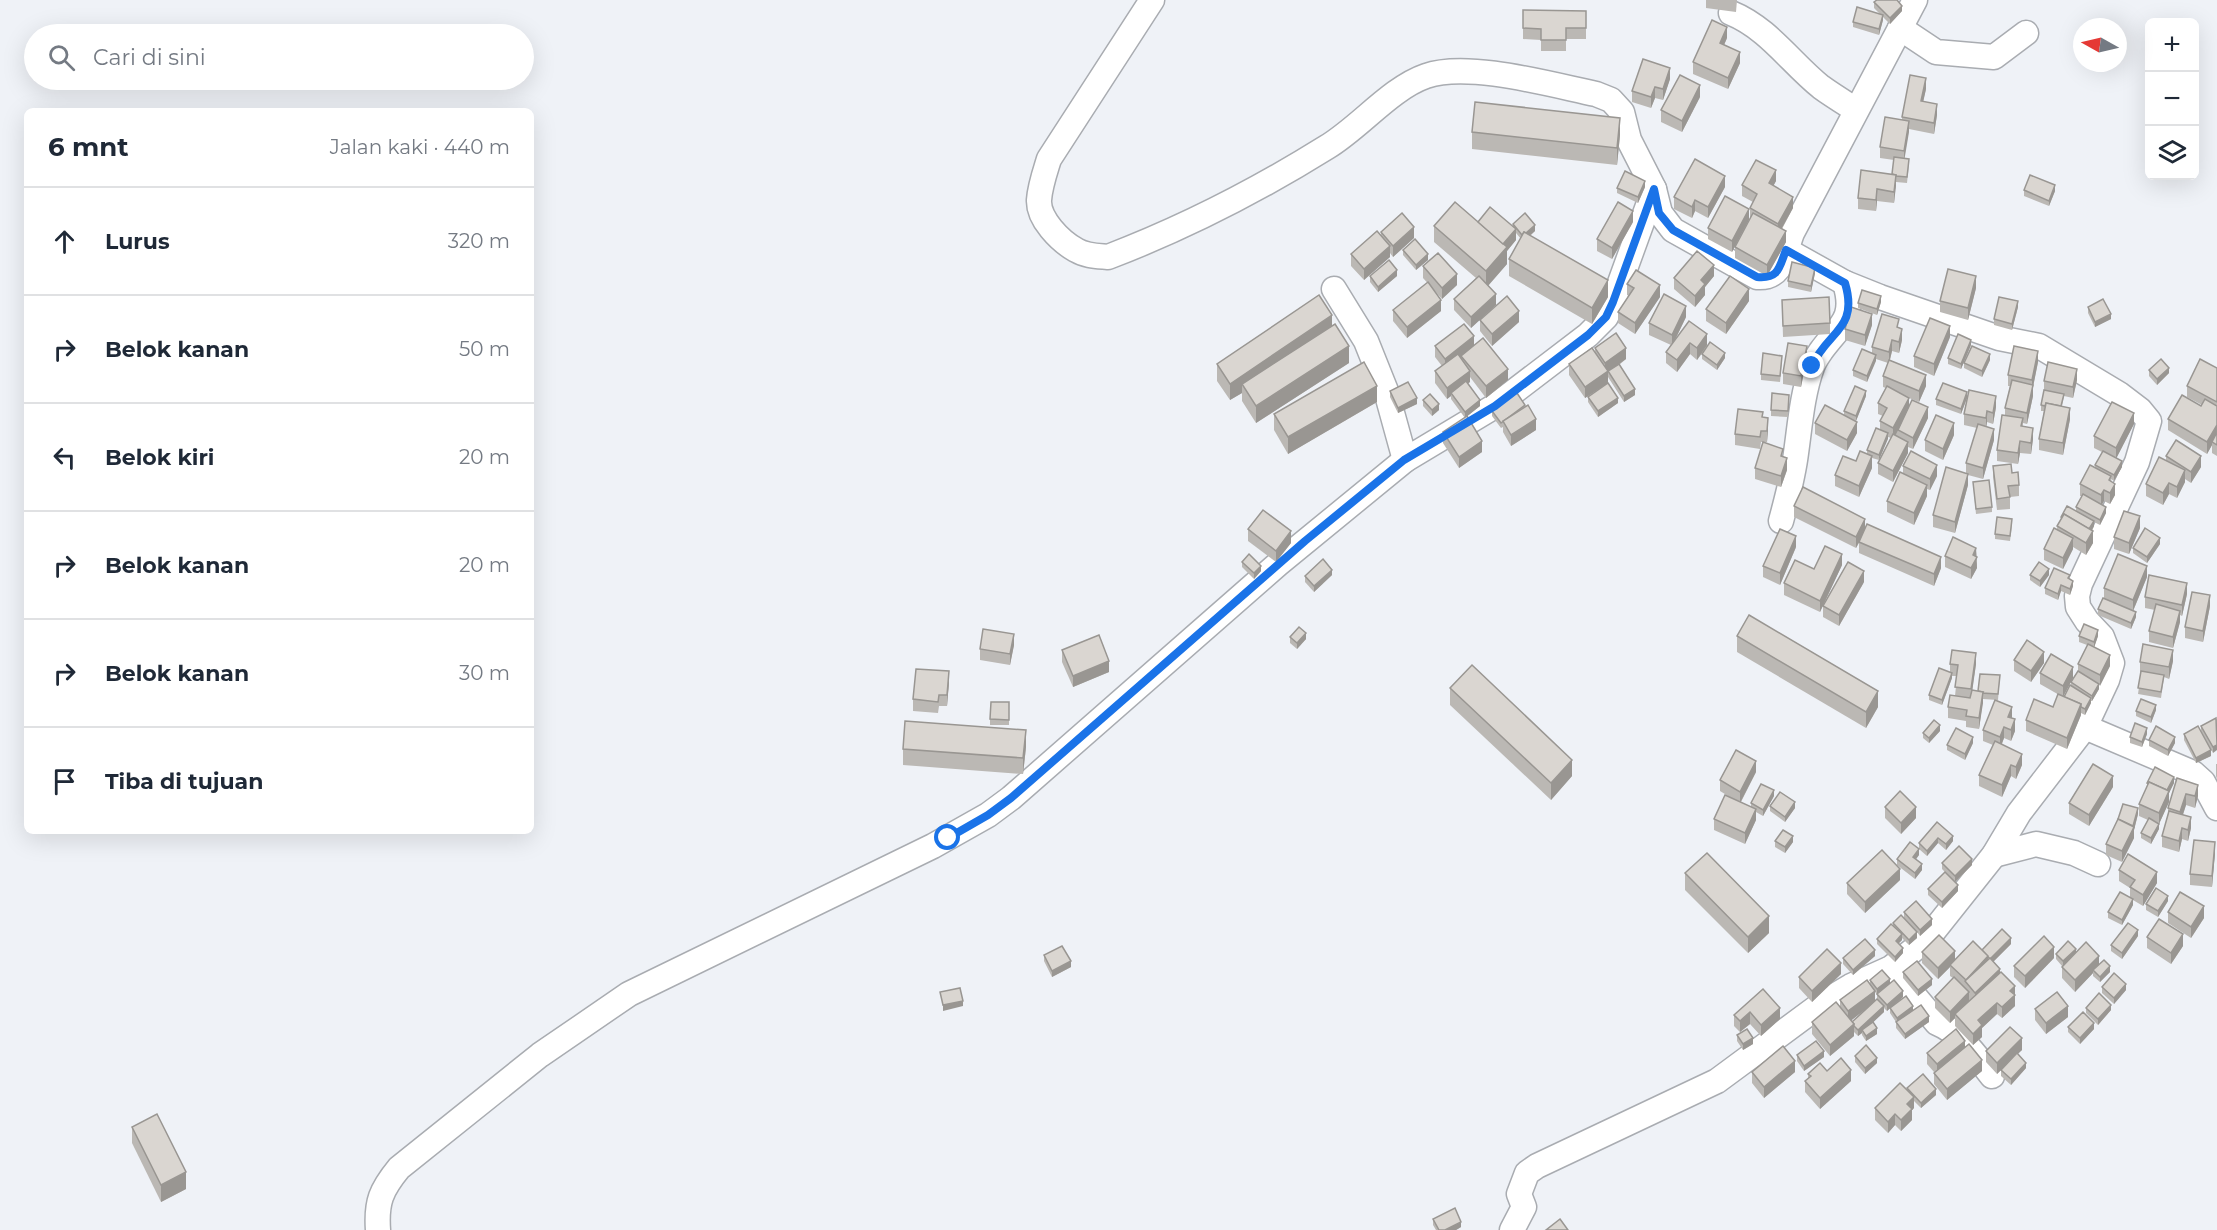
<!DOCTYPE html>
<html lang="id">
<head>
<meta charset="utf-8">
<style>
	:root { --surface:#fff; --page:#f6f6f7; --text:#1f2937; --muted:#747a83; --line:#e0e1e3 }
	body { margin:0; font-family:Montserrat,sans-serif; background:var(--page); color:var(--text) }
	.controls { position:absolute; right:18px; top:18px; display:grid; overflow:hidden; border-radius:9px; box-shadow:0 6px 24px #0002 }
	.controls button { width:54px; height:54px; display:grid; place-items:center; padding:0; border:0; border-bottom:2px solid var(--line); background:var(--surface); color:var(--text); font:30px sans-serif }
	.compass { position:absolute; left:2073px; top:18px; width:54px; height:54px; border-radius:50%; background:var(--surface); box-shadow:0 6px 24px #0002; rotate:278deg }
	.stop { position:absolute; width:18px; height:18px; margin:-14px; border:4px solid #1a73e8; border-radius:50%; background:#fff }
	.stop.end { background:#1a73e8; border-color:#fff; box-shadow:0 2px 6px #0008 }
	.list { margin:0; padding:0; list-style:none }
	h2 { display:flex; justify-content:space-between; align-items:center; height:78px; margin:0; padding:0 24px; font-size:26px }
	h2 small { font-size:20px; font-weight:400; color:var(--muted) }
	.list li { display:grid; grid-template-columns:39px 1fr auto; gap:18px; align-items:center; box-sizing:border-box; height:108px; padding:0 24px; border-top:2px solid var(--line) }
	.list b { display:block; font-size:22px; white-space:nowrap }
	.list em { font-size:20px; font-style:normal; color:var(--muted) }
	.icon { flex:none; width:33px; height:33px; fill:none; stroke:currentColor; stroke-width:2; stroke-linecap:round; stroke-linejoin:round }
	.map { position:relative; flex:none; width:2217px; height:1230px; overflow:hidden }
	.search { position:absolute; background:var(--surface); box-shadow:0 6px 24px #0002; left:24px; top:24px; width:510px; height:66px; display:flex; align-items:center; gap:15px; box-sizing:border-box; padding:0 21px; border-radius:33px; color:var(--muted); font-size:22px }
	.panel { position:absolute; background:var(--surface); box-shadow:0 6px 24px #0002; left:24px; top:108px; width:510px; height:726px; border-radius:9px }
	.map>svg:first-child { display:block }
</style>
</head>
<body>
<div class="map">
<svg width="2217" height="1230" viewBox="0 0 2217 1230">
	<rect width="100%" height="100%" fill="#eff2f7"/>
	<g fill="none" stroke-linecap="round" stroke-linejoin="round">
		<defs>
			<g id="minor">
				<path d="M1152 0 1049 159C1045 172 1040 186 1039 200 1038 219 1060 241 1076 250 1086 256 1098 256 1108 257 1184 228 1258 190 1327 147 1359 128 1391 88 1426 76 1468 61 1552 85 1596 94L1611 100 1622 112 1629 140 1654 189 1660 213 1673 230 1757 277C1783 279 1784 254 1792 233L1915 0"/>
				<path d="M1731 13C1768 28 1791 63 1821 87 1832 95 1845 103 1856 110"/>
				<polyline points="1900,28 1936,52 1994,57 2026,33"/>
				<polyline points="1334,289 1366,341 1386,391 1405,460 1495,406 1588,335 1606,317 1613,302 1654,189"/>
				<path d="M1781 521C1787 499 1793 477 1796 453 1800 425 1802 395 1812 367 1814 361 1817 357 1821 351 1840 325 1856 319 1845 283"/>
				<polyline points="2085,727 2193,773 2203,782 2217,808"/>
				<polyline points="1994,855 2036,844 2074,853 2098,864"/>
				<path d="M1891 968 1937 1023C1961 1033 1976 1056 1992 1076"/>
				<path d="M378 1230C376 1202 381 1190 399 1168L540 1055 629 994 933 846 988 815 1011 798 1278 564 1405 460"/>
				<polyline points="1512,1230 1524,1207 1519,1194 1527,1173 1537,1166 1717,1081 1824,1002 1851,986 1891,968 1928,938 1994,855 2019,813 2085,727 2107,680 2112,663 2102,637 2087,621 2078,607 2077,596 2080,584 2137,462 2149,421 2140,410 2119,394 2039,346 1999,338 1880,297 1845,283 1786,250"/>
			</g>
		</defs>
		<use href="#minor" stroke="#a9acb1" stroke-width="27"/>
		<use href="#minor" stroke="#fff" stroke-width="24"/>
	</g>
	<g fill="#bbb8b4" fill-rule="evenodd">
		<polygon points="1706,0 1737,0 1736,12 1706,8"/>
		<polygon points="1874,2 1902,11 1890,24 1883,17 1883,20 1879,35 1853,27 1853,22 1880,14 1874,8"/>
		<polygon points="1523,10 1586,11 1586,39 1566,39 1566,51 1541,51 1541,40 1523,39"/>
		<polygon points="1727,38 1724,45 1740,63 1728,89 1693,74 1693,62"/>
		<polygon points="1670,79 1663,100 1655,98 1651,108 1632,102 1632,91"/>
		<polygon points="1926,89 1923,101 1937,115 1934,134 1909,129 1904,158 1909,164 1907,183 1896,182 1894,203 1877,201 1876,211 1858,209 1858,198 1892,174 1894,160 1880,158 1880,147 1902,120 1902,117"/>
		<polygon points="1700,97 1682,132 1661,122 1661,110"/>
		<polygon points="1472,132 1620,135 1617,165 1472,149"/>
		<polygon points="1776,181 1773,186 1793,208 1782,229 1786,242 1767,276 1735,258 1735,247 1750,219 1750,208 1753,202 1742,196 1742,185"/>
		<polygon points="1645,187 1638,203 1617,193 1617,188"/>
		<polygon points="1725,187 1708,218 1695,211 1692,218 1674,209 1674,197"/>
		<polygon points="2024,190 2055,191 2049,206 2024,196"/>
		<polygon points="1749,209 1732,252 1708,239 1708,228"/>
		<polygon points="1478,222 1513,226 1513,224 1535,231 1530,236 1608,297 1592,324 1509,276 1509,259 1521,239 1516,233 1516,240 1507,251 1507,264 1488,286 1496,305 1471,328 1454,310 1454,299 1476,278 1434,242 1434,226"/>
		<polygon points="1633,222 1612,259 1597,251 1597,239"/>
		<polygon points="1381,232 1414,238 1393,257 1390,253 1390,257 1364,280 1351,266 1351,254 1381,235"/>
		<polygon points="1403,250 1428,260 1416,270 1403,255"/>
		<polygon points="1423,266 1457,285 1442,299 1423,278"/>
		<polygon points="1815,273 1811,292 1788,287 1788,281"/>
		<polygon points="1370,276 1397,276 1378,292 1370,282"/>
		<polygon points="1714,276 1705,287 1705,295 1695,307 1674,289 1674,278"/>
		<polygon points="1627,284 1660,297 1635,334 1618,323 1618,312 1629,296 1627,295"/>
		<polygon points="1976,288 1968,320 1940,312 1940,301"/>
		<polygon points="1782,300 1830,323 1830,334 1783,337"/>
		<polygon points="1749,301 1726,334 1706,321 1706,309"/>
		<polygon points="1881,302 1877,315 1858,308 1858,303"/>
		<polygon points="2018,307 2012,330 1994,325 1994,319"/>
		<polygon points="2088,307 2111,319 2095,327 2088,313"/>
		<polygon points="1393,310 1441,311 1407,338 1393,321"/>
		<polygon points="1686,317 1675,340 1707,345 1725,358 1717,370 1702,359 1702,354 1707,347 1697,360 1690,354 1677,372 1666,363 1666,352 1671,345 1649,335 1649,323"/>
		<polygon points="1480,320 1519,322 1492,346 1480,331"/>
		<polygon points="1872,325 1865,346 1845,340 1845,329"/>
		<polygon points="1332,326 1349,363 1256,423 1242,401 1242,393 1230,400 1217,381 1217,364"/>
		<polygon points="1899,328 1902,340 1899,353 1892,351 1890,360 1926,386 1919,402 1909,398 1909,407 1928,418 1913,449 1908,447 1908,453 1893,482 1878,474 1878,463 1891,438 1888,437 1879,460 1872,458 1872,468 1859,497 1835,486 1835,475 1867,454 1867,450 1880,430 1880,421 1883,416 1878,414 1878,403 1886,388 1883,387 1883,376 1888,363 1876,359 1867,382 1853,376 1853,370 1872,354 1872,347"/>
		<polygon points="1950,337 1934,376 1914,367 1914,356"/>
		<polygon points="1474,345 1508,380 1486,398 1470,377 1470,382 1468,383 1480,406 1466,417 1482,452 1459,468 1443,443 1443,432 1465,418 1451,399 1451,396 1447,399 1435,383 1435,371 1442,366 1435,357 1435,346"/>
		<polygon points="1971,345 1961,369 1948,364 1948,358"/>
		<polygon points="1595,348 1626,359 1619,365 1635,395 1624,402 1608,377 1608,372 1608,383 1585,398 1569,375 1569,364 1595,353"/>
		<polygon points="1807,357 1801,387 1783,384 1783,373"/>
		<polygon points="1990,360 1982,377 1964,368 1964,363"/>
		<polygon points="1782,361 1780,382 1761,380 1761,374"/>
		<polygon points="2038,362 2033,387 2033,396 2027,424 2023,423 2023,427 2033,439 2031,454 2020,453 2018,464 1997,461 1997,450 2005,415 2005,408 2010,386 2008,386 2008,375"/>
		<polygon points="2217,368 2217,456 2212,453 2212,445 2207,454 2168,430 2168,419 2201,406 2202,405 2187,397 2187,386"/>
		<polygon points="2149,370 2169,373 2157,385 2149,376"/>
		<polygon points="2077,380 2073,398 2064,396 2062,406 2070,419 2063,455 2039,450 2039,439 2044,411 2041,411 2041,405 2044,391 2044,381"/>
		<polygon points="1390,391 1417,404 1398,413 1390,397"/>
		<polygon points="1866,396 1856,421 1857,433 1847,451 1815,434 1815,423 1844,415 1844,411"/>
		<polygon points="1588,397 1618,403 1598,417 1588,402"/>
		<polygon points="1967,398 1961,414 1936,405 1936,399"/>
		<polygon points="1423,400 1439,410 1432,416 1423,406"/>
		<polygon points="1789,400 1788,417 1771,416 1771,410"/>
		<polygon points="1377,402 1288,454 1274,430 1274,414"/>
		<polygon points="1525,406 1536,430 1511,446 1503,432 1503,427 1501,428 1492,416 1492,411"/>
		<polygon points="1996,407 1993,424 1987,422 1986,426 1994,440 1983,479 1968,475 1968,485 1955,533 1933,527 1933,515 1966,473 1966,463 1977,428 1964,425 1964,414"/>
		<polygon points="1763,417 1768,429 1767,442 1761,442 1760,449 1735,445 1735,434"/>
		<polygon points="2134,424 2116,458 2122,467 2114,481 2111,479 2115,495 2110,504 2104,501 2102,505 2106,513 2100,525 2094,522 2094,526 2092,531 2093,543 2086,555 2073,547 2073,549 2063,569 2044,560 2044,549 2057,530 2057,526 2061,519 2061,517 2076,511 2076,507 2082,496 2080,496 2080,484 2095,468 2095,465 2102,452 2094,448 2094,436"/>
		<polygon points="1954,435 1943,460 1925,451 1925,440"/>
		<polygon points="2166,456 2201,467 2191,483 2185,479 2185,482 2177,498 2169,494 2163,505 2146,496 2146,484 2166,461"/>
		<polygon points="1783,457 1787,470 1781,487 1755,479 1755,468"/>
		<polygon points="1903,466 1937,476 1930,490 1927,489 1927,496 1914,525 1887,512 1887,501 1903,474"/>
		<polygon points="1993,466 2012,473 2019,485 2019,496 2010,497 2010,509 1997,510 1993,477"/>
		<polygon points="1973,482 1992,507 1992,512 1976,514"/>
		<polygon points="1794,506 1865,527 1941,568 1934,586 1859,553 1859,543 1856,548 1794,517"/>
		<polygon points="2012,525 2010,541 1995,539 1995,534"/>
		<polygon points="2140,528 2129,554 2114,549 2114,537"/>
		<polygon points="1248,529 1291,543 1276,562 1248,541"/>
		<polygon points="2160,544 2147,563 2133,553 2133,548"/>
		<polygon points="1796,547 1780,585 1763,577 1763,566"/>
		<polygon points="1976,548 1977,568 1971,579 1945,567 1945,556"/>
		<polygon points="1242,562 1261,571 1254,579 1242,567"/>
		<polygon points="1842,565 1820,612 1784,595 1784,583 1814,569"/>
		<polygon points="1332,575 1314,592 1305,582 1305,576"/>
		<polygon points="2030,575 2049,575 2040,587 2030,580"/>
		<polygon points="2147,577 2133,611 2136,617 2131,629 2098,615 2098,609 2104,598 2104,588"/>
		<polygon points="2070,579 2073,586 2070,595 2061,591 2058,600 2045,594 2045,588"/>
		<polygon points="1864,582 1839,626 1823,617 1823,606"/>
		<polygon points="2187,594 2182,616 2180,615 2180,622 2173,648 2149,642 2149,631 2155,610 2145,608 2145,597"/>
		<polygon points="2210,606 2203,642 2185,638 2185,627"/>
		<polygon points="1737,636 1878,707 1866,728 1737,652"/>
		<path d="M2079 636H2098L2094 647 2110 666 2099 686V689L2092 701H2091V703L2085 715 2081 713V715L2067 749 2026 731V720L2053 707 2061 696 2040 684V673L2073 678 2078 671V664L2087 645 2079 642ZM2071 682V686L2063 697Z"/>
		<polygon points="1290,637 1306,639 1297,649 1290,643"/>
		<polygon points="1014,645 1010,665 980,660 980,649"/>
		<polygon points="1062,650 1109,672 1073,687 1062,662"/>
		<polygon points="2014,660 2044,663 2031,682 2014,671"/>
		<polygon points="2173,661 2169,679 2164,677 2161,698 2138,694 2141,673 2140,673 2140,662"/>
		<polygon points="1950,664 1976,664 1972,690 1978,691 2000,675 1998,700 1983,699 1979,729 1966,727 1966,721 1948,718 1948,707 1955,696 1957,676 1952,676 1952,678 1942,705 1929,700 1929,695 1950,672"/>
		<polygon points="949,682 947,706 939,706 938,713 913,711 913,699"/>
		<polygon points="1450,688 1572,776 1551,800 1450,705"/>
		<polygon points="1009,702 1009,725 990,725 990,719"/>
		<polygon points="2156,710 2151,723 2136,716 2136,711"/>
		<polygon points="2012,718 2015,731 2011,741 2004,738 2002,744 2022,765 2016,779 2011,776 2002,797 1979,786 1979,775 1993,745 1983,741 1983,730"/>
		<polygon points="2217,719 2213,753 2201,731 2201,726"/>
		<polygon points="1940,731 1929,743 1923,738 1923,733"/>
		<polygon points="2147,734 2142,747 2130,743 2130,737"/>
		<polygon points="2184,734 2211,756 2196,763 2184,740"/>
		<polygon points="2149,740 2175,743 2168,756 2149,746"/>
		<polygon points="1973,743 1965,760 1947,750 1947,745"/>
		<polygon points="1026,747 1023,774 903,765 903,749"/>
		<polygon points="2216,764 2217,764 2217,779 2216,776"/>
		<polygon points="1756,772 1741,802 1751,807 1751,803 1774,796 1763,816 1756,812 1756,820 1745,844 1714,830 1714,819 1733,799 1720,791 1720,780"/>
		<polygon points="2177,778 2198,796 2195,808 2186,805 2183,815 2191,828 2188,841 2182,839 2179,852 2162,847 2162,836 2168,814 2168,808"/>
		<polygon points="2147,783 2174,783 2169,793 2169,802 2159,824 2159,829 2151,844 2141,838 2141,833 2148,820 2139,816 2139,804 2147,787"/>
		<polygon points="2113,787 2089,826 2069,814 2069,803"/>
		<polygon points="1770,806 1795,808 1785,822 1770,811"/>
		<polygon points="1885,807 1916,818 1901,834 1885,818"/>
		<polygon points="2138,814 2134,830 2134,838 2122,862 2106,855 2106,844"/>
		<polygon points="1937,822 1953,841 1946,850 1938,843 1927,856 1919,849 1919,843"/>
		<polygon points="1775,841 1793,842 1785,853 1775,847"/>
		<polygon points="2215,853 2212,887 2190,885 2190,874"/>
		<polygon points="1919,855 1916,859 1922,870 1915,879 1897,865 1897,859"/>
		<polygon points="1942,863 1972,865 1955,882 1958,891 1942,908 1928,895 1928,889 1953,880 1942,869"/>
		<polygon points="2119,870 2157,883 2143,906 2133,900 2133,905 2122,925 2108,918 2108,912 2130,897 2130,888 2119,881"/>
		<polygon points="1685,873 1769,933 1748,953 1685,890"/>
		<polygon points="1900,880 1865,913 1847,894 1847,883"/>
		<polygon points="2168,901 2158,917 2146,910 2146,904"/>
		<polygon points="1904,912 1932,925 1920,936 1917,932 1917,938 1909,945 1902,938 1902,940 1899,943 1903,953 1895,962 1877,944 1877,939 1893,926 1893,923 1914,929 1904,918"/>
		<polygon points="2168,912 2204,918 2191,938 2168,923"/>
		<polygon points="2138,936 2122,959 2111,951 2111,945"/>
		<polygon points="2147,937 2183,946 2171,964 2147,948"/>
		<polygon points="2011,944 1993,962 2000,973 2015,986 2015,1006 2002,1018 1997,1014 1982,1028 1982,1037 1973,1045 1955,1026 1955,1018 1950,1023 1935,1008 1935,997 1953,978 1950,976 1950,967 1938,979 1922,963 1922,952 1955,960 1982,950"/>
		<polygon points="2076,953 2099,964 2110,972 2100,982 2093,976 2093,973 2075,992 2062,978 2062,966 2056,959 2056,954"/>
		<polygon points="1044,955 1071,967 1052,977 1044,961"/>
		<polygon points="1875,956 1853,975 1843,964 1843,958"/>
		<polygon points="2054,958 2025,988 2014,977 2014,966"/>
		<polygon points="1903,972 1932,985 1918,996 1903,978"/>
		<polygon points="1841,974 1812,1002 1799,988 1799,977"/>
		<path d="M1870 980 1890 984 1903 997 1898 1002 1913 1010 1929 1022 1905 1039 1896 1028V1022L1890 1013V1008L1887 1011 1884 1008V1012L1873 1022 1877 1034 1866 1041 1862 1035V1033L1858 1036 1854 1032V1036L1830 1056 1812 1034V1022L1840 1007V1000L1870 984ZM1875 992 1877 995V999L1875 1001ZM1865 1009 1852 1022 1851 1020Z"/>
		<polygon points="2102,987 2126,990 2114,1004 2102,993"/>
		<polygon points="1763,989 1780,1019 1761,1036 1750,1024 1740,1032 1734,1026 1734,1015"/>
		<polygon points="2086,1008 2111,1010 2098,1025 2086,1013"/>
		<polygon points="2035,1009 2068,1017 2046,1034 2035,1020"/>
		<polygon points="2068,1027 2094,1029 2080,1044 2068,1032"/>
		<polygon points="1737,1035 1753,1044 1743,1050 1737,1041"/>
		<polygon points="1965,1047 1982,1071 1947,1100 1934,1084 1934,1072 1927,1064 1927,1053"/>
		<polygon points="2022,1050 2017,1054 2026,1068 2011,1085 2001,1076 2001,1070 1997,1074 1986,1062 1986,1051"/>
		<polygon points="1797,1055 1824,1057 1804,1071 1797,1061"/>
		<polygon points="1855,1056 1877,1063 1865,1074 1855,1062"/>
		<polygon points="1827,1071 1851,1081 1820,1109 1805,1092 1805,1081 1808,1079 1808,1074"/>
		<polygon points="1752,1072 1795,1072 1764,1098 1752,1083"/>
		<polygon points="1907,1088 1936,1095 1921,1108 1914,1101 1914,1108 1912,1110 1912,1120 1901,1131 1895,1125 1888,1133 1875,1120 1875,1108 1907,1091"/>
		<polygon points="132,1127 186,1189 161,1202 132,1143"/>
		<polygon points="1433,1219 1461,1227 1456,1230 1436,1230 1433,1225"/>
	</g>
	<g fill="#999692">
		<polygon points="1902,6 1902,11 1890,24 1890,18"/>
		<polygon points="1883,15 1883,20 1879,35 1879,29"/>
		<polygon points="1727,27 1727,38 1720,54 1720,43"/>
		<polygon points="1740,52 1740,63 1728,89 1728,78"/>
		<polygon points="1670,68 1670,79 1663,100 1663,89"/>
		<polygon points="1926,78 1926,89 1921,112 1921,101"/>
		<polygon points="1700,85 1700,97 1682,132 1682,121"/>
		<polygon points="1655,87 1655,98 1651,108 1651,97"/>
		<polygon points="1937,104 1937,115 1934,134 1934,123"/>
		<polygon points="1620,118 1620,135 1617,165 1617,148"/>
		<polygon points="1909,121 1909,132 1904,162 1904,151"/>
		<polygon points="1776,170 1776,181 1769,194 1769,183"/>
		<polygon points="1896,175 1896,186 1894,203 1894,192"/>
		<polygon points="1725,176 1725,187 1708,218 1708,207"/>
		<polygon points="1645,181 1645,187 1638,203 1638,197"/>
		<polygon points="2055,185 2055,191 2049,206 2049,201"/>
		<polygon points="1877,189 1877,201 1876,211 1876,200"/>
		<polygon points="1793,197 1793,208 1778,235 1778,224"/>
		<polygon points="1695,200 1695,211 1692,218 1692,207"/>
		<polygon points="1749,209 1749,220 1732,252 1732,241"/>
		<polygon points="1633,211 1633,222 1612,259 1612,248"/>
		<polygon points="1535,225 1535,231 1523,241 1523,236"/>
		<polygon points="1414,227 1414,238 1393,257 1393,246"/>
		<polygon points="1516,229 1516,240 1507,251 1507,264 1486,288 1486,271 1503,244"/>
		<polygon points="1786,231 1786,242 1767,276 1767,265"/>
		<polygon points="1390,246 1390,257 1364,280 1364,269"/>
		<polygon points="1428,254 1428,260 1416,270 1416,265"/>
		<polygon points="1714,265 1714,276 1705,287 1705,295 1695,307 1695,296 1701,280"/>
		<polygon points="1815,268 1815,273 1811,292 1811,286"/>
		<polygon points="1397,270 1397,276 1378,292 1378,287"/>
		<polygon points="1457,274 1457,285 1442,299 1442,288"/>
		<polygon points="1976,276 1976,288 1968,320 1968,308"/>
		<polygon points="1608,280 1608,297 1592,324 1592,308"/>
		<polygon points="1660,285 1660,297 1635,334 1635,323"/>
		<polygon points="1749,289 1749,301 1726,334 1726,323"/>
		<polygon points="1496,294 1496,305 1471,328 1471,317"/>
		<polygon points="1881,296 1881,302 1877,315 1877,309"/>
		<polygon points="1441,300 1441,311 1407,338 1407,327"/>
		<polygon points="2018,301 2018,307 2012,330 2012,324"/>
		<polygon points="1686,306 1686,317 1672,346 1672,335"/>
		<polygon points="1519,311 1519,322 1492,346 1492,334"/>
		<polygon points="1872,314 1872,325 1865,346 1865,335"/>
		<polygon points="2111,314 2111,319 2095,327 2095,322"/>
		<polygon points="1332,315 1332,332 1242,384 1242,393 1230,400 1230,384"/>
		<polygon points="1950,326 1950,337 1934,376 1934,364"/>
		<polygon points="1902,329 1902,340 1899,353 1899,342"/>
		<polygon points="1707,334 1707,345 1697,360 1697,348"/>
		<polygon points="1474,336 1474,348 1461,356 1461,357 1445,370 1445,359"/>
		<polygon points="1892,340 1892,351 1889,363 1889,352"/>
		<polygon points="1971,340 1971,345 1961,369 1961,364"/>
		<polygon points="1690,343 1690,354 1677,372 1677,360"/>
		<polygon points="1349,346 1349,363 1256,423 1256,406"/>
		<polygon points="1807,346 1807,357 1801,387 1801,376"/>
		<polygon points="1626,348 1626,359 1608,372 1608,383 1585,398 1585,387 1605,373 1605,363"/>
		<polygon points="2038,351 2038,362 2033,387 2033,396 2027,424 2027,413 2032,389 2032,380"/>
		<polygon points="1725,353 1725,358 1717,370 1717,365"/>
		<polygon points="1990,354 1990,360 1982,377 1982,371"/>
		<polygon points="1876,355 1876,361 1867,382 1867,376"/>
		<polygon points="2169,368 2169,373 2157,385 2157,379"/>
		<polygon points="1508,369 1508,380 1486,398 1486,386"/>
		<polygon points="2077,369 2077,380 2073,398 2073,387"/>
		<polygon points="1470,371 1470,382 1452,395 1451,393 1451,396 1447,399 1447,388"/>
		<polygon points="1926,375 1926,386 1919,402 1919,391"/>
		<polygon points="1377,386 1377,402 1288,454 1288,437"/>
		<polygon points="1635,389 1635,395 1624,402 1624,396"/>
		<polygon points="1866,391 1866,396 1856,421 1856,416"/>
		<polygon points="1967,392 1967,398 1961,414 1961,409"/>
		<polygon points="1996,396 1996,407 1993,424 1993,413"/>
		<polygon points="1417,398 1417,404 1398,413 1398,408"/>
		<polygon points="1618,398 1618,403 1598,417 1598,411"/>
		<polygon points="1909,398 1909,409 1893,440 1893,428"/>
		<polygon points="1480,400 1480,406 1465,418 1465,412"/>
		<polygon points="1439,404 1439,410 1432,416 1432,410"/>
		<polygon points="1928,407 1928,418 1913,449 1913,438"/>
		<polygon points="2070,408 2070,419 2063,455 2063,443"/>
		<polygon points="1987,411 1987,422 1986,430 1986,418"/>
		<polygon points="2134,413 2134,424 2116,459 2116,448"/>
		<polygon points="1768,418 1768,429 1767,442 1767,431"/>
		<polygon points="1536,419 1536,430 1511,446 1511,435"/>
		<polygon points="1857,422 1857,433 1847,451 1847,440"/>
		<polygon points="1954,423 1954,435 1943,460 1943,449"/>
		<polygon points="2217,425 2217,436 2212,442 2212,445 2207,454 2207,442"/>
		<polygon points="2033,428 2033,439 2031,454 2031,443"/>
		<polygon points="1994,429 1994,440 1983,479 1983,468"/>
		<polygon points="1888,433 1888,439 1879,460 1879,455"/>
		<polygon points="1482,441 1482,452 1459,468 1459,457"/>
		<polygon points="2020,441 2020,453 2018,464 2018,453"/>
		<polygon points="1908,442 1908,453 1893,482 1893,471"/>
		<polygon points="1872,456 1872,468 1859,497 1859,486"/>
		<polygon points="2201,456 2201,467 2191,483 2191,472"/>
		<polygon points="1787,458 1787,470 1781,487 1781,476"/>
		<polygon points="2122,461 2122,467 2114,481 2114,475"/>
		<polygon points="1937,465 1937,476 1930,490 1930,479"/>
		<polygon points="2185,470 2185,482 2177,498 2177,487"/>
		<polygon points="1968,474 1968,485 1955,533 1955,522"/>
		<polygon points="2169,483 2169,494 2163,505 2163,493"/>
		<polygon points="2115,484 2115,495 2110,504 2110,493"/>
		<polygon points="1927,485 1927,496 1914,525 1914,513"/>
		<polygon points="2104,490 2104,501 2101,506 2101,495"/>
		<polygon points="2106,507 2106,513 2100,525 2100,520"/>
		<polygon points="2140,516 2140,528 2129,554 2129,543"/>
		<polygon points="1865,519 1865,530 1856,548 1856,537"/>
		<polygon points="2094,521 2094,526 2088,537 2088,532"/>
		<polygon points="1291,531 1291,543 1276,562 1276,551"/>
		<polygon points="2093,531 2093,543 2086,555 2086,543"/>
		<polygon points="1796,536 1796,547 1780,585 1780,573"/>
		<polygon points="2073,538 2073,549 2063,569 2063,558"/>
		<polygon points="2160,538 2160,544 2147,563 2147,557"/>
		<polygon points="1976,548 1977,568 1971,579 1971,568 1973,555"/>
		<polygon points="1842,554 1842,565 1820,612 1820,601"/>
		<polygon points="1941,557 1941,568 1934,586 1934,574"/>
		<polygon points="1261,566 1261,571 1254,579 1254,573"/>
		<polygon points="2147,566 2147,577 2133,611 2133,600"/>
		<polygon points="2049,569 2049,575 2040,587 2040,581"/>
		<polygon points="1332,570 1332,575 1314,592 1314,586"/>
		<polygon points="1864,571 1864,582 1839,626 1839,615"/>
		<polygon points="2073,581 2073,586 2070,595 2070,589"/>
		<polygon points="2187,583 2187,594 2182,616 2182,605"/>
		<polygon points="2061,585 2061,591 2058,600 2058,594"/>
		<polygon points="2210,595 2210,606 2203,642 2203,631"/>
		<polygon points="2180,611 2180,622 2173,648 2173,637"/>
		<polygon points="2136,612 2136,617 2131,629 2131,623"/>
		<polygon points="2098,630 2098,636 2094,648 2094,642"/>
		<polygon points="1306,633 1306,639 1297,649 1297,643"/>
		<polygon points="1014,634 1014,645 1010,665 1010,654"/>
		<polygon points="2173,650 2173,661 2169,679 2169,667"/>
		<polygon points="2044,652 2044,663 2031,682 2031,671"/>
		<polygon points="1976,653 1976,664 1971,700 1971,689"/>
		<polygon points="2110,655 2110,666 2100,686 2100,675"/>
		<polygon points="1109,661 1109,672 1073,687 1073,676"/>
		<polygon points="2073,667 2073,678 2063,697 2063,686"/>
		<polygon points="949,671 949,682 947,706 947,695"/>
		<polygon points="1952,673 1952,678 1942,705 1942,700"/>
		<polygon points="2099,684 2099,689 2092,701 2092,696"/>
		<polygon points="1878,691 1878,707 1866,728 1866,712"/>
		<polygon points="1983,692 1983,703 1979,729 1979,718"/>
		<polygon points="2091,698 2091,703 2085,715 2085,709"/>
		<polygon points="2081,704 2081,715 2067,749 2067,738"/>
		<polygon points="2156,705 2156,710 2151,723 2151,717"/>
		<polygon points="2012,707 2012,718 2008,717"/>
		<polygon points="2015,719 2015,731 2011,741 2011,730"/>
		<polygon points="1940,725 1940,731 1929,743 1929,738"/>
		<polygon points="2004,727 2004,738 2000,748 2000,737"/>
		<polygon points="2147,728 2147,734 2142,747 2142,742"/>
		<polygon points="1026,730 1026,747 1023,774 1023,758"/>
		<polygon points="1973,737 1973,743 1965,760 1965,754"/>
		<polygon points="2175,737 2175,743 2168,756 2168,750"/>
		<polygon points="2217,745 2217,750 2213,753 2213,747"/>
		<polygon points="2211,750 2211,756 2196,763 2196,758"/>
		<polygon points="2022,754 2022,765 2016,779 2016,767"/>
		<polygon points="1572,760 1572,776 1551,800 1551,783"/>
		<polygon points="1756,761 1756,772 1740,803 1740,792"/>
		<polygon points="2011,765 2011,776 2002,797 2002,785"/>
		<polygon points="2113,776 2113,787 2089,826 2089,815"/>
		<polygon points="2174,777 2174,783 2169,793 2169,802 2159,824 2159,813 2165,793"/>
		<polygon points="2198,785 2198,796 2195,808 2195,796"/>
		<polygon points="1774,790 1774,796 1763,816 1763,810"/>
		<polygon points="2186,794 2186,805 2180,823 2180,812"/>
		<polygon points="1795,802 1795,808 1785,822 1785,817"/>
		<polygon points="1916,807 1916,818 1901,834 1901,823"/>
		<polygon points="2138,808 2138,814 2134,830 2134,838 2122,862 2122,851 2133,826"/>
		<polygon points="1756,809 1756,820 1745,844 1745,833"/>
		<polygon points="2191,817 2191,828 2188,841 2188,830"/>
		<polygon points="2159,824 2159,829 2151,844 2151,838"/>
		<polygon points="2182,828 2182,839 2179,852 2179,841"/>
		<polygon points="1793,836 1793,842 1785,853 1785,847"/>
		<polygon points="1953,836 1953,841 1946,850 1946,844"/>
		<polygon points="1938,838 1938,843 1927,856 1927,851"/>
		<polygon points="2215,842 2215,853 2212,887 2212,876"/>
		<polygon points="1919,849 1919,855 1913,863 1913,857"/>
		<polygon points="1972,859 1972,865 1955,882 1955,876"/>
		<polygon points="1922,864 1922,870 1915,879 1915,873"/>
		<polygon points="1900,869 1900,880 1865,913 1865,902"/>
		<polygon points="2157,872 2157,883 2143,906 2143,895"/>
		<polygon points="1958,885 1958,891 1942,908 1942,902"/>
		<polygon points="2168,896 2168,901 2158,917 2158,911"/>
		<polygon points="2133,899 2133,905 2122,925 2122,920"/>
		<polygon points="2204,906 2204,918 2191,938 2191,927"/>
		<polygon points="1769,916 1769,933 1748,953 1748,937"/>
		<polygon points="1932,919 1932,925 1920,936 1920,930"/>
		<polygon points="2138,930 2138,936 2122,959 2122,953"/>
		<polygon points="1917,932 1917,938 1909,945 1909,940"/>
		<polygon points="1902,934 1902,940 1896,946 1896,941"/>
		<polygon points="2183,934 2183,946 2171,964 2171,953"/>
		<polygon points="2011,938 2011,944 1990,965 1990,959"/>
		<polygon points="2054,947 2054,958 2025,988 2025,976"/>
		<polygon points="1903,948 1903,953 1895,962 1895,957"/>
		<polygon points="2076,949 2076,954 2063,967 2063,961"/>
		<polygon points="1875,950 1875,956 1853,975 1853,970"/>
		<polygon points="1955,951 1955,962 1950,965 1950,967 1938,979 1938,968"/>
		<polygon points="1988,956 1988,967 1966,982 1966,980"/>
		<polygon points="2099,956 2099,967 2093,970 2093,973 2075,992 2075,980"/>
		<polygon points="1071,961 1071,967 1052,977 1052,971"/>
		<polygon points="1841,963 1841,974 1812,1002 1812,991"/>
		<polygon points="2110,966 2110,972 2100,982 2100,977"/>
		<polygon points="2000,969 2000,981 1975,1004 1975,993"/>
		<polygon points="1890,979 1890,985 1877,995 1877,989"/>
		<polygon points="1932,979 1932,985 1918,996 1918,990"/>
		<polygon points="2126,984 2126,990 2114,1004 2114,998"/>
		<polygon points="2015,986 2015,1006 2002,1018 2002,1007 2010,991"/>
		<polygon points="1875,991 1875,1002 1848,1023 1848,1011"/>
		<polygon points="1903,991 1903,997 1887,1011 1887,1005"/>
		<polygon points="1969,992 1969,1003 1955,1014 1955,1018 1950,1023 1950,1012"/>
		<polygon points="963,1001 963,1006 943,1011 943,1005"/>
		<polygon points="1997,1003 1997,1014 1982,1028 1982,1037 1973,1045 1973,1034 1978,1020"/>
		<polygon points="2111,1005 2111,1010 2098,1025 2098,1019"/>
		<polygon points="1884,1006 1884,1012 1863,1032 1862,1030 1862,1033 1858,1036 1858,1030"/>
		<polygon points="1913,1006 1913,1011 1897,1023 1897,1018"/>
		<polygon points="2068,1006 2068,1017 2046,1034 2046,1023"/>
		<polygon points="1780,1008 1780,1019 1761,1036 1761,1025"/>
		<polygon points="1750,1012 1750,1024 1740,1032 1740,1021"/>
		<polygon points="1929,1016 1929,1022 1905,1039 1905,1034"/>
		<polygon points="2094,1023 2094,1029 2080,1044 2080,1038"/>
		<polygon points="1854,1024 1854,1036 1830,1056 1830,1045"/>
		<polygon points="1877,1028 1877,1034 1866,1041 1866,1036"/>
		<polygon points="1753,1038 1753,1044 1743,1050 1743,1044"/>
		<polygon points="2022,1038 2022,1050 1997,1074 1997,1063"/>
		<polygon points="1965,1041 1965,1052 1937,1076 1937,1064"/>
		<polygon points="1824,1051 1824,1057 1804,1071 1804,1066"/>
		<polygon points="1877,1058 1877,1063 1865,1074 1865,1068"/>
		<polygon points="1982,1060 1982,1071 1947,1100 1947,1089"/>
		<polygon points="1795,1061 1795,1072 1764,1098 1764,1087"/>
		<polygon points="2026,1063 2026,1068 2011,1085 2011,1079"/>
		<polygon points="1851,1070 1851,1081 1820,1109 1820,1098"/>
		<polygon points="1936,1089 1936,1095 1921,1108 1921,1103"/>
		<polygon points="1914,1097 1914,1108 1912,1110 1912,1120 1901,1131 1901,1120 1907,1104"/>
		<polygon points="1895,1114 1895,1125 1888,1133 1888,1122"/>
		<polygon points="186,1172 186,1189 161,1202 161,1185"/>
		<polygon points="1461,1222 1461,1227 1456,1230 1445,1230"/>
	</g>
	<g fill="#dad6d1" stroke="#999692" stroke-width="1.5">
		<polygon points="1877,0 1897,0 1902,6 1890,18 1874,2"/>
		<polygon points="1857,7 1883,15 1879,29 1853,22"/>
		<polygon points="1523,10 1586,11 1586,28 1566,28 1566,40 1541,40 1541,29 1523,28"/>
		<polygon points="1712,20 1727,27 1720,43 1740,52 1728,78 1693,62"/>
		<polygon points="1643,59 1670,68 1663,89 1655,87 1651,97 1632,91"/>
		<polygon points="1680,75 1700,85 1682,121 1661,110"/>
		<polygon points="1910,75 1926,78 1921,101 1937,104 1934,123 1902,117"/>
		<polygon points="1475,102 1620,118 1617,148 1472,132"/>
		<polygon points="1885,117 1909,121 1904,151 1880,147"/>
		<polygon points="1894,157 1909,159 1907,177 1896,176 1896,175 1892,174"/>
		<polygon points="1695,159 1725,176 1708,207 1695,200 1692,207 1674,197"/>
		<polygon points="1756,160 1776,170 1769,183 1793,197 1778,224 1750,208 1757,194 1742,185"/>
		<polygon points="1861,170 1896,175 1894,192 1877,189 1876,200 1858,198"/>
		<polygon points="1625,171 1645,181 1638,197 1617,188"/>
		<polygon points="2030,175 2055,185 2049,201 2024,190"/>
		<polygon points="1725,196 1749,209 1732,241 1708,228"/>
		<polygon points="1455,202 1507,247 1486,271 1434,226"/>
		<polygon points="1618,202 1633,211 1612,248 1597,239"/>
		<polygon points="1490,207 1516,229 1503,244 1478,222"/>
		<polygon points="1402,213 1414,227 1393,246 1381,232"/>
		<polygon points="1525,213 1535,225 1526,233 1524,232 1522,235 1513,224"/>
		<polygon points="1753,213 1786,231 1767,265 1735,247"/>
		<polygon points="1377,231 1390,246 1364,269 1351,254"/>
		<polygon points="1524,232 1608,280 1592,308 1509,259"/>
		<polygon points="1415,239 1428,254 1416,265 1403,250"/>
		<polygon points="1697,251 1714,265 1701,280 1705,284 1695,296 1674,278"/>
		<polygon points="1438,253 1457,274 1442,288 1423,266"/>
		<polygon points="1389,260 1397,270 1378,287 1370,276"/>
		<polygon points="1792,262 1815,268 1811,286 1788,281"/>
		<polygon points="1948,269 1976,276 1968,308 1940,301"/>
		<polygon points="1636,270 1660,285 1635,323 1618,312 1634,288 1627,284"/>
		<polygon points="1479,276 1496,294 1471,317 1454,299"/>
		<polygon points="1730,276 1749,289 1726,323 1706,309"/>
		<polygon points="1428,282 1441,300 1407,327 1393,310"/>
		<polygon points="1862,290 1881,296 1877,309 1858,303"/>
		<polygon points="1664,294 1686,306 1672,335 1649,323"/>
		<polygon points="1319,295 1332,315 1230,384 1217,364"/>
		<polygon points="1507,296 1519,311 1492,334 1480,320"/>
		<polygon points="1829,297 1830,323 1783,326 1782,300"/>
		<polygon points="1999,297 2018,301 2012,324 1994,319"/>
		<polygon points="2103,299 2111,314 2095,322 2088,307"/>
		<polygon points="1851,307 1872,314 1865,335 1845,329"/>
		<polygon points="1882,314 1899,319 1897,327 1902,329 1899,342 1892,340 1889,352 1872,347"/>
		<polygon points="1930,318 1950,326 1934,364 1914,356"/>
		<polygon points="1689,321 1707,334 1697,348 1690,343 1677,360 1666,352"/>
		<polygon points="1335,324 1349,346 1256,406 1242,384"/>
		<polygon points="1464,324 1474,336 1445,359 1435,346"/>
		<polygon points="1616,333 1626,348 1605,363 1595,348"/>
		<polygon points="1958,334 1971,340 1961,364 1948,358"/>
		<polygon points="1483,338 1508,369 1486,386 1461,356"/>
		<polygon points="1710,342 1725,353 1717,365 1702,354"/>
		<polygon points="1788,343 1807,346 1801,376 1783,373"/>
		<polygon points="1972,346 1990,354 1982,371 1964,363"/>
		<polygon points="2014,346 2038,351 2032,380 2008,375"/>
		<polygon points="1592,348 1608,371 1585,387 1569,364"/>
		<polygon points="1862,349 1876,355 1867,376 1853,370"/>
		<polygon points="1763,353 1782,356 1780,376 1761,374"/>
		<polygon points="1458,354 1470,371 1447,388 1435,371"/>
		<polygon points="2161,359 2169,368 2157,379 2149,370"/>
		<polygon points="2200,359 2217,368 2217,402 2187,386"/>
		<polygon points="1889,360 1926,375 1919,391 1883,376"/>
		<polygon points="1364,362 1377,386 1288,437 1274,414"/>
		<polygon points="2048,362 2077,369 2073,387 2044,381"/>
		<polygon points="1619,364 1635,389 1624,396 1608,371"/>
		<polygon points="2012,380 2033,385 2027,413 2005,408"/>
		<polygon points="1466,381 1480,400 1465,412 1451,393"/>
		<polygon points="1408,382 1417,398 1398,408 1390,391"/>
		<polygon points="1608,383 1618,398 1598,411 1588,397"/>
		<polygon points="1943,383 1967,392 1961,409 1936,399"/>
		<polygon points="1855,386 1866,391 1856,416 1844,411"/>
		<polygon points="1887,386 1909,398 1893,428 1880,421 1887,408 1878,403"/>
		<polygon points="1969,390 1996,396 1993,413 1987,411 1986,418 1964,414"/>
		<polygon points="2044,390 2064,394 2061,406 2046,403 2045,406 2041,405"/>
		<polygon points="1517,393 1525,405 1501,423 1492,411"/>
		<polygon points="1772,393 1789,395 1788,411 1771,410"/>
		<polygon points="1430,394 1439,404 1432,410 1423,400"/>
		<polygon points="2182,395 2201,406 2205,399 2217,406 2217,425 2207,442 2168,419"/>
		<polygon points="1912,400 1928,407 1913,438 1898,430"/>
		<polygon points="2112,402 2134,413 2116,448 2094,436"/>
		<polygon points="2046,403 2070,408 2063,443 2039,439"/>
		<polygon points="1528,405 1536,419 1511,435 1503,421"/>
		<polygon points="1825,405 1857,422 1847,440 1815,423"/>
		<polygon points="1738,409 1763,412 1762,417 1768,418 1767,431 1761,431 1760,437 1735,434"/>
		<polygon points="1936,415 1954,423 1943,449 1925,440"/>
		<polygon points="2002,415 2023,418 2021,426 2033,428 2031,443 2020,441 2018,453 1997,450"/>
		<polygon points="1467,416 1482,441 1459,457 1443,432"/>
		<polygon points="1978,424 1994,429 1983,468 1966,463"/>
		<polygon points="1876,428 1888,433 1879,455 1867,450"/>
		<polygon points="2217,432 2217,445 2212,442"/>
		<polygon points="1893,434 1908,442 1893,471 1878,463"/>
		<polygon points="2176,440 2201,456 2191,472 2166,456"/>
		<polygon points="1763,442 1783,449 1781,456 1787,458 1781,476 1755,468"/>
		<polygon points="1860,451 1872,456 1859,486 1835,475 1843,456 1856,461"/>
		<polygon points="1911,451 1937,465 1930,479 1903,466"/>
		<polygon points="2103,451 2122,461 2114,475 2095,465"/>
		<polygon points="2159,457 2185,470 2177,487 2169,483 2163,493 2146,484"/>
		<polygon points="2011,464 2012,473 2018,472 2019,485 2008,486 2010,497 1997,499 1993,466"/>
		<polygon points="2090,465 2111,476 2109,480 2115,484 2110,493 2104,490 2101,495 2080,484"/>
		<polygon points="1946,467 1968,474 1955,522 1933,515"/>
		<polygon points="1900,472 1927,485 1914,513 1887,501"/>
		<polygon points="1989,480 1992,507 1976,509 1973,482"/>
		<polygon points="1803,487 1865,519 1856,537 1794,506"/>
		<polygon points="2083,494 2106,507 2100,520 2076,507"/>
		<polygon points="2067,506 2094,521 2089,529 2064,514 2062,518 2061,517"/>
		<polygon points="1263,510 1291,531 1276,551 1248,529"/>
		<polygon points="2124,511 2140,516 2129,543 2114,537"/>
		<polygon points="2064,514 2093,531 2086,543 2057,526"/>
		<polygon points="1997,517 2012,519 2010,536 1995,534"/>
		<polygon points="1867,524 1941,557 1934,574 1859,542"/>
		<polygon points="2054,528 2073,538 2063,558 2044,549"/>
		<polygon points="2145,528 2160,538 2147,557 2133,548"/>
		<polygon points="1780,529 1796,536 1780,573 1763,566"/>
		<polygon points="1953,537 1976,548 1973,555 1977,557 1971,568 1945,556"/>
		<polygon points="1825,546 1842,554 1820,601 1784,583 1795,560 1814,569"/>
		<polygon points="1249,554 1261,566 1254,573 1242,562"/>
		<polygon points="2118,554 2147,566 2133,600 2104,588"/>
		<polygon points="1323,559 1332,570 1314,586 1305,576"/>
		<polygon points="1848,562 1864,571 1839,615 1823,606"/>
		<polygon points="2039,562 2049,569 2040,581 2030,575"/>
		<polygon points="2054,568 2070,575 2068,578 2073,581 2070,589 2061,585 2058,594 2045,588"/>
		<polygon points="2149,575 2187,583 2182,605 2145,597"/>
		<polygon points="2192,592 2210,595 2203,631 2185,627"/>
		<polygon points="2103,598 2136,612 2131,623 2098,609"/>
		<polygon points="2156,604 2180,611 2173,637 2149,631"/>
		<polygon points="1749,615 1878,691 1866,712 1737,636"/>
		<polygon points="2084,624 2098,630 2094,642 2079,636"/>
		<polygon points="1299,627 1306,633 1297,643 1290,637"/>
		<polygon points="983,629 1014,634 1010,654 980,649"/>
		<polygon points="1099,635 1109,661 1073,676 1062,650"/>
		<polygon points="2027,640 2044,652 2031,671 2014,660"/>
		<polygon points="2088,644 2110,655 2100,675 2078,664"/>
		<polygon points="2143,644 2173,650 2169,667 2140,662"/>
		<polygon points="1952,650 1976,653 1971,689 1955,687 1958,665 1950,664"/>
		<polygon points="2051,654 2073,667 2063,686 2040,673"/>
		<polygon points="1472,665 1572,760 1551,783 1450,688"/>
		<polygon points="1939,668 1952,673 1942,700 1929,695"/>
		<polygon points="916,669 949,671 947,695 939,695 938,702 913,699"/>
		<polygon points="2078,671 2099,684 2092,696 2071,682"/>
		<polygon points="2141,671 2164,675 2161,692 2138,688"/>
		<polygon points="1980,674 2000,675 1998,694 1982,693 1983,692 1978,691"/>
		<polygon points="2070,685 2091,698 2085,709 2081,707 2081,704 2064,697"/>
		<polygon points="1972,690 1983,692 1979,718 1966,716 1967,710 1948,707 1950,695 1970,698"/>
		<polygon points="2058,694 2081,704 2067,738 2026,720 2034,699 2053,707"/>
		<polygon points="2141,699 2156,705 2151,717 2136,711"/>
		<polygon points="1995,700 2012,707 2008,717 2015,719 2011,730 2004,727 2000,737 1983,730"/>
		<polygon points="991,702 1009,702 1009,720 990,719"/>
		<polygon points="2216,718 2217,745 2213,747 2201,726"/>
		<polygon points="1934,720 1940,725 1929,738 1923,733"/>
		<polygon points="905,721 1026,730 1023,758 903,749"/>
		<polygon points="2135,723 2147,728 2142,742 2130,737"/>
		<polygon points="2156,726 2175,737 2168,750 2149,740"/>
		<polygon points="2198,726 2211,750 2196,758 2184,734"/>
		<polygon points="1956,728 1973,737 1965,754 1947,745"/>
		<polygon points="1995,741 2022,754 2016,767 2011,765 2002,785 1979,775"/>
		<polygon points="1736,750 1756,761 1740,792 1720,780"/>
		<polygon points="2093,764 2113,776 2089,815 2069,803"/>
		<polygon points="2155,767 2174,777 2167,790 2149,782 2148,784 2147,783"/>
		<polygon points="2177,778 2198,785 2195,796 2186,794 2180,812 2168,808"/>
		<polygon points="2149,782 2169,791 2159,813 2139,804"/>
		<polygon points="1761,784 1774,790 1763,810 1751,803"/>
		<polygon points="1900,791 1916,807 1901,823 1885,807"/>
		<polygon points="1780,792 1795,802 1785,817 1770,806"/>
		<polygon points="1725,795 1756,809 1745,833 1714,819"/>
		<polygon points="2123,804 2138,808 2133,826 2118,819"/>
		<polygon points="2169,811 2191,817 2188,830 2182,828 2179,841 2162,836"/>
		<polygon points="2149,818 2159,824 2151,838 2141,833"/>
		<polygon points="2118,819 2134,827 2122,851 2106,844"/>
		<polygon points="1937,822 1953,836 1946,844 1938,838 1927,851 1919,843"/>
		<polygon points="1783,830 1793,836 1785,847 1775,841"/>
		<polygon points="2194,840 2215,842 2212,876 2190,874"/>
		<polygon points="1910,842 1919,849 1913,857 1922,864 1915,873 1897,859"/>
		<polygon points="1959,846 1972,859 1955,876 1942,863"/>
		<polygon points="1882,850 1900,869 1865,902 1847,883"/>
		<polygon points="1707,853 1769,916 1748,937 1685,873"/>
		<polygon points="2128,854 2157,872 2143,895 2130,887 2135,880 2119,870"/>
		<polygon points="1945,872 1958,885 1942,902 1928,889"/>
		<polygon points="2156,888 2168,896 2158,911 2146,904"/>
		<polygon points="2120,892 2133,899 2122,920 2108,912"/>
		<polygon points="2180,892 2204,906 2191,927 2168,912"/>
		<polygon points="1916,901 1932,919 1920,930 1904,912"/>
		<polygon points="1901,915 1917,932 1909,940 1893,923"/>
		<polygon points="2159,919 2183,934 2171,953 2147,937"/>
		<polygon points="2128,923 2138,930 2122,953 2111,945"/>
		<polygon points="1891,924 1902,934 1896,941 1903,948 1895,957 1877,939"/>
		<polygon points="2002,929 2011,938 1990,959 1982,950"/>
		<polygon points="1939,935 1955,951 1938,968 1922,952"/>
		<polygon points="2044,936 2054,947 2025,976 2014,966"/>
		<polygon points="1865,939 1875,950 1853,970 1843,958"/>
		<polygon points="1973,941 1988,956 1966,980 1950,965"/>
		<polygon points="2068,941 2076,949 2063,961 2056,954"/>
		<polygon points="2086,942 2099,956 2075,980 2062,967"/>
		<polygon points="1062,946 1071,961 1052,971 1044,955"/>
		<polygon points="1827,949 1841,963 1812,991 1799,977"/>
		<polygon points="1990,958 2000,969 1975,993 1965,981"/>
		<polygon points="2104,960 2110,966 2100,977 2093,970"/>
		<polygon points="1917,961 1932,979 1918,990 1903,972"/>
		<polygon points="1882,970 1890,979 1877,989 1870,980"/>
		<polygon points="2001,972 2015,986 2010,991 2015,995 2002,1007 1997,1003 1978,1020 1982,1025 1973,1034 1955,1014"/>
		<polygon points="2114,973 2126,984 2114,998 2102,987"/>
		<polygon points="1954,977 1969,992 1950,1012 1935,997"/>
		<polygon points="1867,980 1875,991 1848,1011 1840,1000"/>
		<polygon points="1894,980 1903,991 1887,1005 1877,994"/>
		<polygon points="960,988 963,1001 943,1005 940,992"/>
		<polygon points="1763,989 1780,1008 1761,1025 1750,1012 1740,1021 1734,1015"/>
		<polygon points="2057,992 2068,1006 2046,1023 2035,1009"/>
		<polygon points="2099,993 2111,1005 2098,1019 2086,1008"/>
		<polygon points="1906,996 1913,1006 1897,1018 1890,1008"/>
		<polygon points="1877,999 1884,1006 1858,1030 1854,1026 1854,1024 1852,1022"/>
		<polygon points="1836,1002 1854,1024 1830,1045 1812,1022"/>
		<polygon points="1921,1005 1929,1016 1905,1034 1896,1022"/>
		<polygon points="2083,1012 2094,1023 2080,1038 2068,1027"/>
		<polygon points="1873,1022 1877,1028 1866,1036 1862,1030"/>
		<polygon points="2010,1027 2022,1038 1997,1063 1986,1051"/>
		<polygon points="1747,1029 1753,1038 1743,1044 1737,1035"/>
		<polygon points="1956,1029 1965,1041 1937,1064 1927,1053"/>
		<polygon points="1816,1041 1824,1051 1804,1066 1797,1055"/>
		<polygon points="1969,1044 1982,1060 1947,1089 1934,1073"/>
		<polygon points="1866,1045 1877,1058 1865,1068 1855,1056"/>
		<polygon points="1783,1046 1795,1061 1764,1087 1752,1072"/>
		<polygon points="2017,1053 2026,1063 2011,1079 2001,1070"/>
		<polygon points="1841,1058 1851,1070 1820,1098 1805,1081 1811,1076 1808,1074 1820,1063 1827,1071"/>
		<polygon points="1923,1074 1936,1089 1921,1103 1907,1088"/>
		<polygon points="1900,1083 1914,1097 1907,1104 1912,1109 1901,1120 1895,1114 1888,1122 1875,1108"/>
		<polygon points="157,1114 186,1172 161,1185 132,1127"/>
		<polygon points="1455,1208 1461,1222 1445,1230 1439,1230 1433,1219"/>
		<polygon points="1560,1219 1568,1230 1546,1230"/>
	</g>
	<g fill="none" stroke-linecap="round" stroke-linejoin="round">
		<path stroke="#1a73e8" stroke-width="8" d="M948 838 988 815 1011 798 1305 541 1404 460 1495 406 1588 335 1606 317 1613 302 1654 189 1659 213 1673 230 1757 277C1779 279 1779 268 1786 250L1845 283C1859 330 1827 331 1812 366"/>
	</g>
</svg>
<div class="controls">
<button>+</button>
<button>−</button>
<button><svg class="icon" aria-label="layers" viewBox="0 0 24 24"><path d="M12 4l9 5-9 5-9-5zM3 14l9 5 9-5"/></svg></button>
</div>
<svg class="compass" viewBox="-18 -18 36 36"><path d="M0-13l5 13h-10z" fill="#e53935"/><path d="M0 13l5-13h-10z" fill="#747a83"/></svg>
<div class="stop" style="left:948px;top:838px"></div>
<div class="stop end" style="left:1812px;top:366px"></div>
<div class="search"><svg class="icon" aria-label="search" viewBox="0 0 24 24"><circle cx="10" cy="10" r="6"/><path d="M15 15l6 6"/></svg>Cari di sini</div>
<section class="panel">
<h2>6 mnt<small>Jalan kaki · 440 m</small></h2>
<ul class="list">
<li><svg class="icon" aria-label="ahead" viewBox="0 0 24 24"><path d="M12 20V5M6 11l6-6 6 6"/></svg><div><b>Lurus</b></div><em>320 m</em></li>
<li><svg class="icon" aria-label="right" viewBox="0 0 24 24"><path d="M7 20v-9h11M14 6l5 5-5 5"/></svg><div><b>Belok kanan</b></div><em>50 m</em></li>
<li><svg class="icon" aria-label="left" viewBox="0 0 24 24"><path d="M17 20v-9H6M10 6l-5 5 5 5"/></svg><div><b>Belok kiri</b></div><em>20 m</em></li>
<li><svg class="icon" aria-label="right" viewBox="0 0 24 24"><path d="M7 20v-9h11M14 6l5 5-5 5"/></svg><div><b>Belok kanan</b></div><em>20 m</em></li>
<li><svg class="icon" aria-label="right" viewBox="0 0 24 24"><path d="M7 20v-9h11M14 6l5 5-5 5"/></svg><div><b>Belok kanan</b></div><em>30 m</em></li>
<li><svg class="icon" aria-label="arrive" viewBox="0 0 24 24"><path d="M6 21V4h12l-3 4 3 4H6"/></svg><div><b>Tiba di tujuan</b></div></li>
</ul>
</section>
</div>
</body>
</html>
